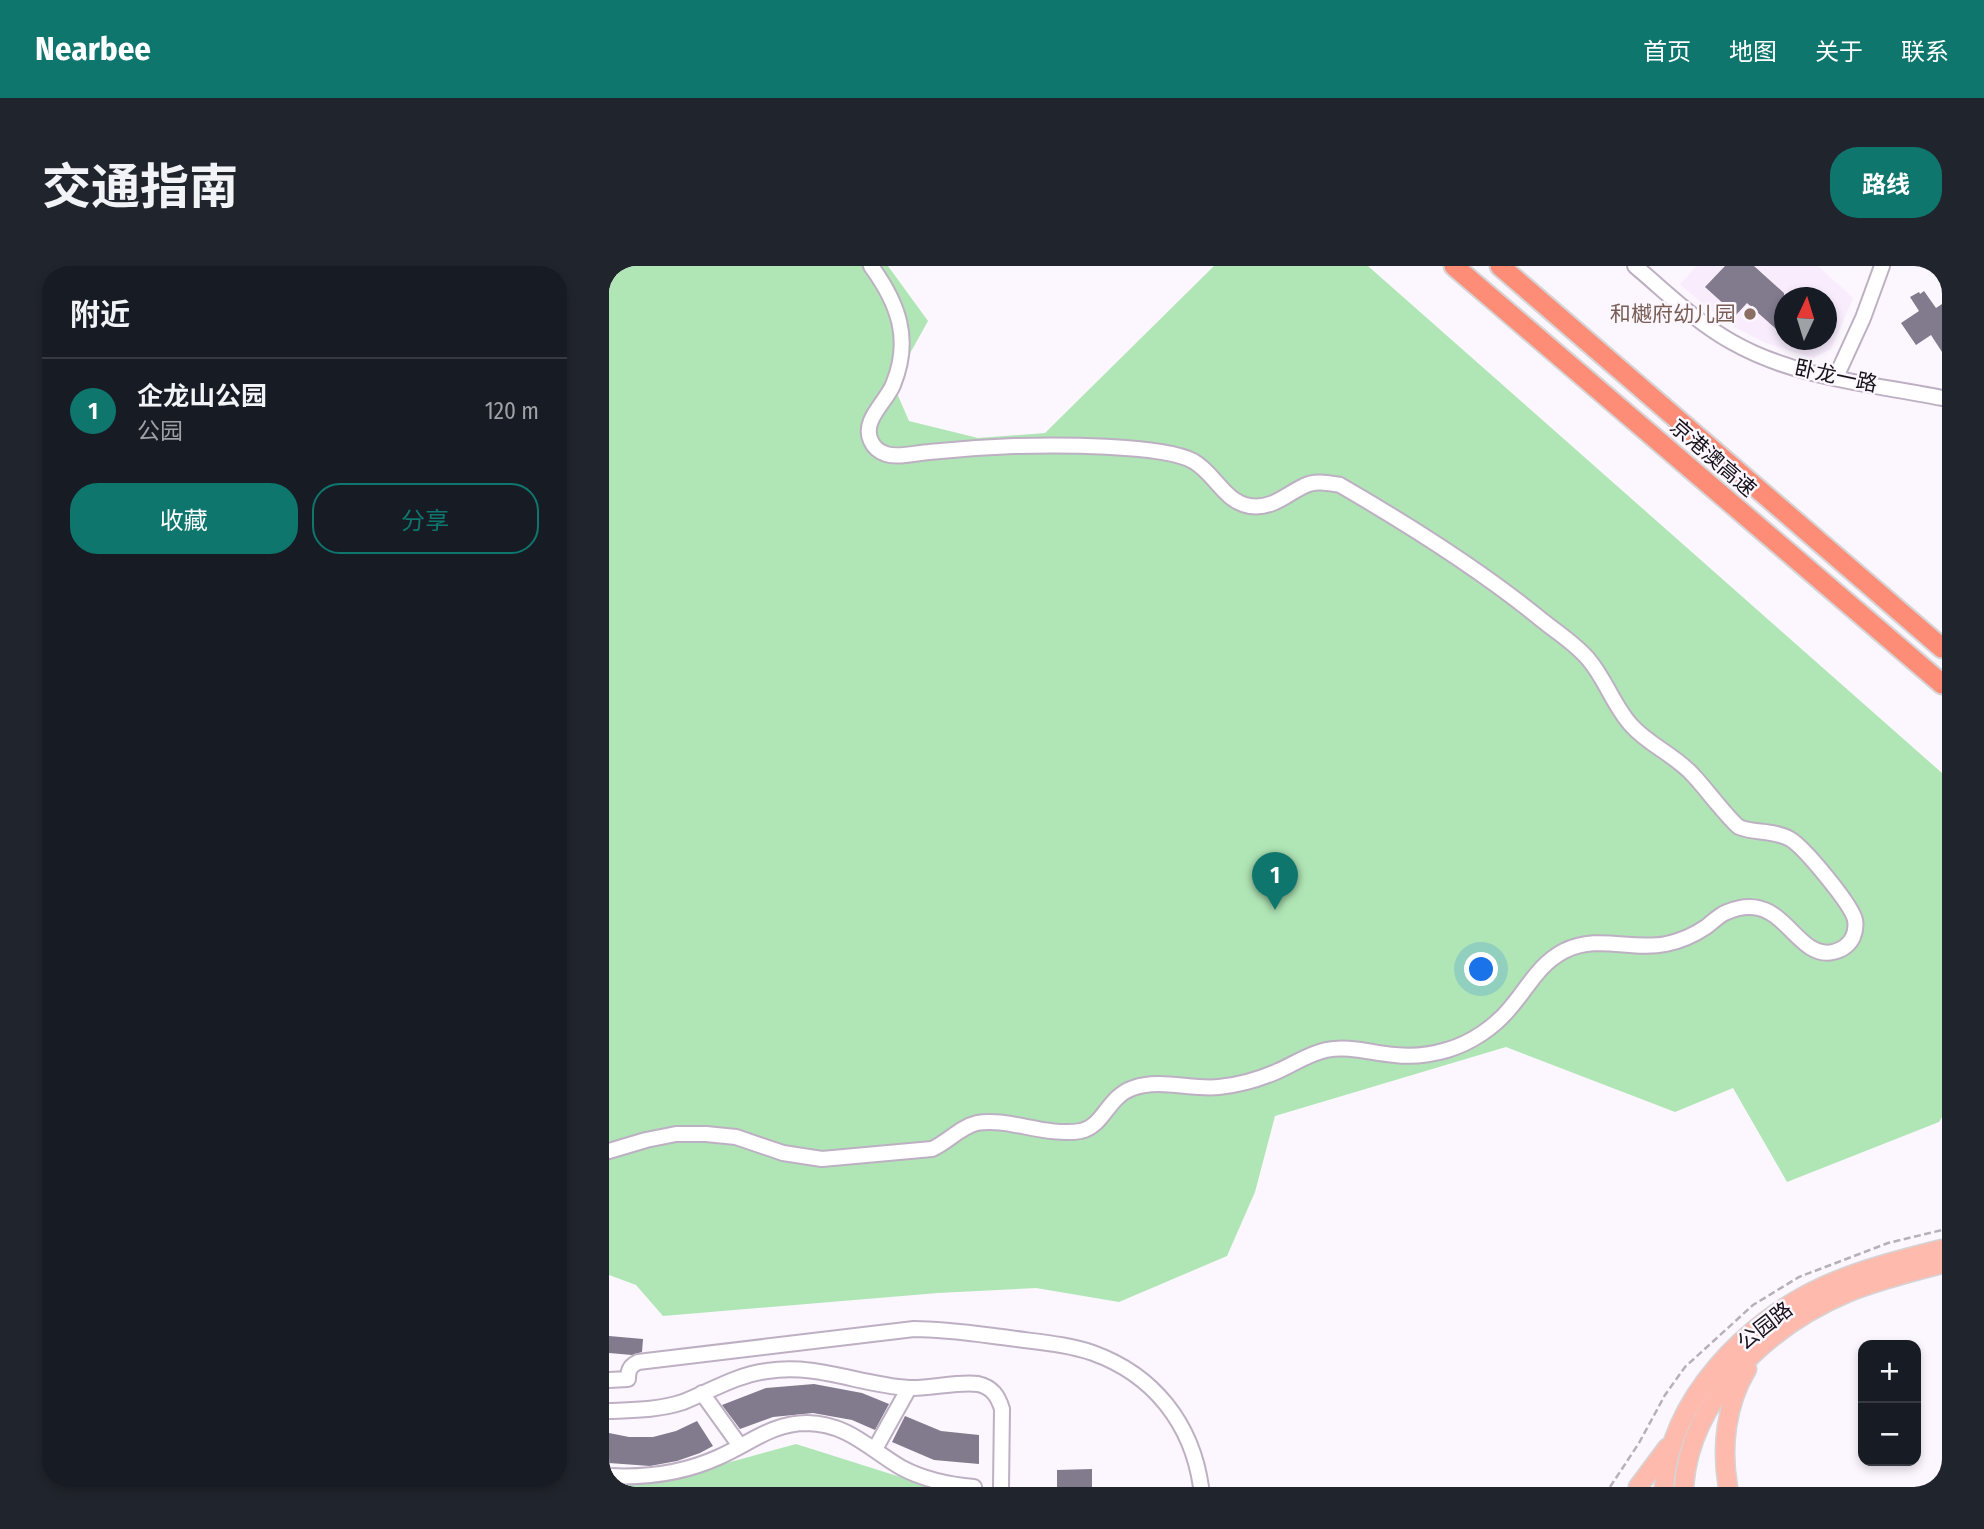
<!DOCTYPE html>
<html lang="zh">
<head>
<meta charset="utf-8">
<style>
	:root { --surface:#171b24; --page:#20242c; --text:#f1f3f6; --muted:#9ea1a6; --line:#363941; --accent:#0f766e }
	body { margin:0; font-family:"Fira Sans Condensed","Noto Sans SC",sans-serif; background:var(--page); color:var(--text) }
	.controls { position:absolute; right:21px; bottom:21px; display:grid; overflow:hidden; border-radius:14px; box-shadow:0 4px 10px #0003 }
	.controls button { width:63px; height:63px; display:grid; place-items:center; padding:0; border:0; border-bottom:2px solid var(--line); background:var(--surface); color:var(--text); font:35px sans-serif }
	.compass { position:absolute; left:1165px; top:21px; width:63px; height:63px; border-radius:50%; background:var(--surface); box-shadow:0 4px 10px #0003; rotate:4deg }
	.you { position:absolute; left:873px; top:704px; width:24px; height:24px; margin:-18px; border:5px solid #fff; border-radius:50%; background:#1a73e8; box-shadow:0 0 0 10px #1a73e833 }
	.badge { display:grid; place-items:center; width:46px; height:46px; border-radius:50%; background:var(--accent); color:#fff; font-size:23px; font-weight:700 }
	.pin { position:absolute; translate:-50% -58px; filter:drop-shadow(0 2px 4px #0008) }
	.pin::after { content:''; position:absolute; top:37px; width:24px; height:21px; background:inherit; clip-path:polygon(0 0,100% 0,50% 100%) }
	.list { margin:0; padding:0; list-style:none }
	h2 { display:flex; justify-content:space-between; align-items:center; height:91px; margin:0; padding:0 28px; font-size:30px }
	h2 small { font-size:23px; font-weight:400; color:var(--muted) }
	.list li { display:grid; grid-template-columns:46px 1fr auto; gap:21px; align-items:center; box-sizing:border-box; height:105px; padding:0 28px; border-top:2px solid var(--line) }
	.list b { display:block; font-size:26px; white-space:nowrap }
	.list p { margin:0; font-size:23px; white-space:nowrap; color:var(--muted) }
	.list em { font-size:23px; font-style:normal; color:var(--muted) }
	.actions { display:flex; gap:14px; padding:21px 28px }
	.actions a { flex:1; padding:16px 0; border:2px solid var(--accent); border-radius:28px; text-align:center; font-size:24px; color:var(--accent) }
	.actions .main { background:var(--accent); color:#fff }
	.map { position:relative; flex:none; width:1333px; height:1221px; overflow:hidden; border-radius:28px }
	header { display:flex; align-items:center; gap:42px; box-sizing:border-box; height:98px; padding:0 35px; background:var(--accent); color:#fff }
	header strong { font-size:33px }
	nav { display:flex; gap:38px; margin-inline-start:auto; font-size:24px }
	.intro { display:flex; align-items:center; justify-content:space-between; box-sizing:border-box; height:168px; padding:0 42px }
	h1 { margin:0; font-size:49px }
	.button { padding:18px 32px; border-radius:28px; background:var(--accent); color:#fff; font-size:24px; font-weight:700 }
	main { display:flex; gap:42px; padding:0 42px }
	aside { flex:1; background:var(--surface); border-radius:28px; box-shadow:0 4px 10px #0003 }
	.map>svg:first-child { display:block }
</style>
</head>
<body>
<header>
<strong>Nearbee</strong>
<nav><a>首页</a><a>地图</a><a>关于</a><a>联系</a></nav>
</header>
<div class="intro"><h1>交通指南</h1><a class="button">路线</a></div>
<main>
<aside>
<h2>附近<small></small></h2>
<ul class="list">
<li><span class="badge">1</span><div><b>企龙山公园</b><p>公园</p></div><em>120 m</em></li>
</ul>
<div class="actions"><a class="main">收藏</a><a>分享</a></div>
</aside>
<div class="map">
<svg width="1333" height="1221" viewBox="0 0 1333 1221">
	<rect width="100%" height="100%" fill="#fcf6fe"/>
	<path fill="#f8ecfd" fill-rule="evenodd" d="M1088 0H1209L1244 32 1222 83 1204 92 1157 77 1127 62 1100 43 1071 18ZM1176 32H1218V74H1176Z"/>
	<g fill="#b0e6b6">
		<polygon points="0,0 279,0 319,55 284,118 300,155 369,172 436,167 605,0 759,0 1333,507 1333,851 1330,856 1178,916 1124,822 1066,846 897,781 666,850 646,926 618,990 510,1036 427,1022 329,1027 54,1050 27,1019 0,1009"/>
		<polygon points="187,1178 323,1221 0,1221 0,1213 56,1214"/>
	</g>
	<g fill="#827a8d">
		<polygon points="1116,0 1145,0 1175,27 1175,70 1138,37 1127,49 1096,21"/>
		<polygon points="1315,25 1327,42 1333,38 1333,86 1322,69 1307,79 1292,57 1310,45 1301,31 1310,26 1311,28"/>
		<polygon points="0,1070 34,1073 33,1086 23,1089 0,1087"/>
		<polygon points="205,1118 253,1127 280,1138 266,1164 243,1154 204,1147 164,1151 131,1163 113,1139 157,1122"/>
		<polygon points="296,1150 332,1165 370,1169 370,1198 325,1194 283,1176"/>
		<polygon points="88,1155 104,1180 91,1187 68,1195 41,1200 0,1197 0,1167 20,1171 44,1171 67,1165"/>
		<polygon points="483,1203 483,1221 448,1221 448,1204"/>
	</g>
	<g fill="none" stroke-linecap="round" stroke-linejoin="round">
		<defs>
			<g id="minor">
				<path d="M1026 0C1057 26 1087 56 1123 76 1186 112 1263 118 1333 132"/>
				<polyline points="1227,111 1254,52 1273,0"/>
				<path d="M0 885 37 874 67 868H97L127 871 174 887 213 893 323 883C339 876 351 861 368 857 398 851 437 871 472 865 495 860 498 831 524 822 551 812 582 824 610 821 630 819 651 813 669 805 685 798 699 788 717 784 740 779 762 787 786 789 803 791 821 789 838 784 862 777 886 761 902 741 920 720 930 698 955 685 989 668 1022 685 1057 678 1072 675 1085 669 1097 661 1105 655 1110 649 1118 646 1132 640 1147 639 1160 646 1182 657 1197 692 1224 686 1233 684 1240 679 1244 671 1246 666 1247 659 1246 654 1243 639 1195 581 1181 573 1166 564 1142 567 1130 561 1122 556 1093 518 1084 509 1066 489 1040 479 1023 460 1005 441 997 414 980 394 968 379 949 367 934 355 872 304 800 259 731 219 719 217 706 214 695 220 676 229 664 243 641 240 615 236 606 207 584 195 553 178 443 179 405 180 376 181 348 183 320 186 307 187 289 192 277 188 271 186 265 182 262 175 252 155 277 136 284 119 303 73 289 37 262 0"/>
				<path d="M0 1114 19 1113C19 1104 21 1100 29 1096L305 1063C337 1063 368 1068 400 1072 428 1076 458 1078 484 1087 545 1109 583 1158 592 1221"/>
				<polyline points="93,1127 131,1180"/>
				<path d="M0 1145C24 1144 50 1144 74 1136 102 1125 127 1109 158 1105 209 1097 250 1119 300 1122 322 1123 349 1115 369 1118 383 1121 389 1130 393 1143L392 1221"/>
				<polyline points="266,1183 300,1122"/>
				<path d="M0 1210C38 1212 75 1207 110 1191 140 1178 163 1157 198 1157 240 1158 260 1183 293 1202 316 1214 340 1219 365 1221"/>
			</g>
			<g id="major">
				<polyline points="1029,1221 1058,1182"/>
				<path d="M1055 1221C1061 1132 1138 1055 1215 1020 1253 1003 1293 993 1333 983"/>
				<path d="M1075 1221C1081 1131 1161 1059 1240 1026 1270 1014 1302 1006 1333 998"/>
				<path d="M1119 1221C1112 1181 1117 1138 1138 1103"/>
			</g>
			<g id="highway">
				<polyline points="845,0 1333,418"/>
				<polyline points="891,0 1333,382"/>
			</g>
		</defs>
		<use href="#minor" stroke="#bdb0c3" stroke-width="18"/>
		<use href="#major" stroke="#d5d4d6" stroke-width="21"/>
		<use href="#highway" stroke="#d5d4d6" stroke-width="23"/>
		<polyline stroke="#b6b1b8" stroke-width="2.5" stroke-dasharray="7 3.5" stroke-linecap="butt" points="1001,1221 1030,1177 1056,1129 1076,1101 1144,1039 1190,1011 1279,977 1333,964"/>
		<use href="#minor" stroke="#fff" stroke-width="14"/>
		<use href="#major" stroke="#febbad" stroke-width="18"/>
		<use href="#highway" stroke="#fd8d76" stroke-width="19"/>
	</g>
	<circle fill="#8d6e63" stroke="#fcf6fe" stroke-width="2.5" cx="1141" cy="48" r="7"/>
	<g text-anchor="middle" dominant-baseline="central" stroke-width="5" stroke-linejoin="round" paint-order="stroke">
		<g font-size="21" fill="#785e54" stroke="#fcf6fe" text-anchor="end">
			<text x="1127" y="48">和樾府幼儿园</text>
		</g>
		<g font-size="21" fill="#171219" stroke="#fcf6fe">
			<text transform="translate(1227 110) rotate(12)">卧龙一路</text>
			<text transform="translate(1104 192) rotate(41)">京港澳高速</text>
			<text transform="translate(1156 1060) rotate(-38)">公园路</text>
		</g>
	</g>
</svg>
<div class="controls">
<button>+</button>
<button>−</button>
</div>
<svg class="compass" viewBox="-18 -18 36 36"><path d="M0-13l5 13h-10z" fill="#e53935"/><path d="M0 13l5-13h-10z" fill="#9ea1a6"/></svg>
<div class="you"></div>
<div class="pin badge" style="left:666px;top:644px">1</div>
</div>
</main>
</body>
</html>
